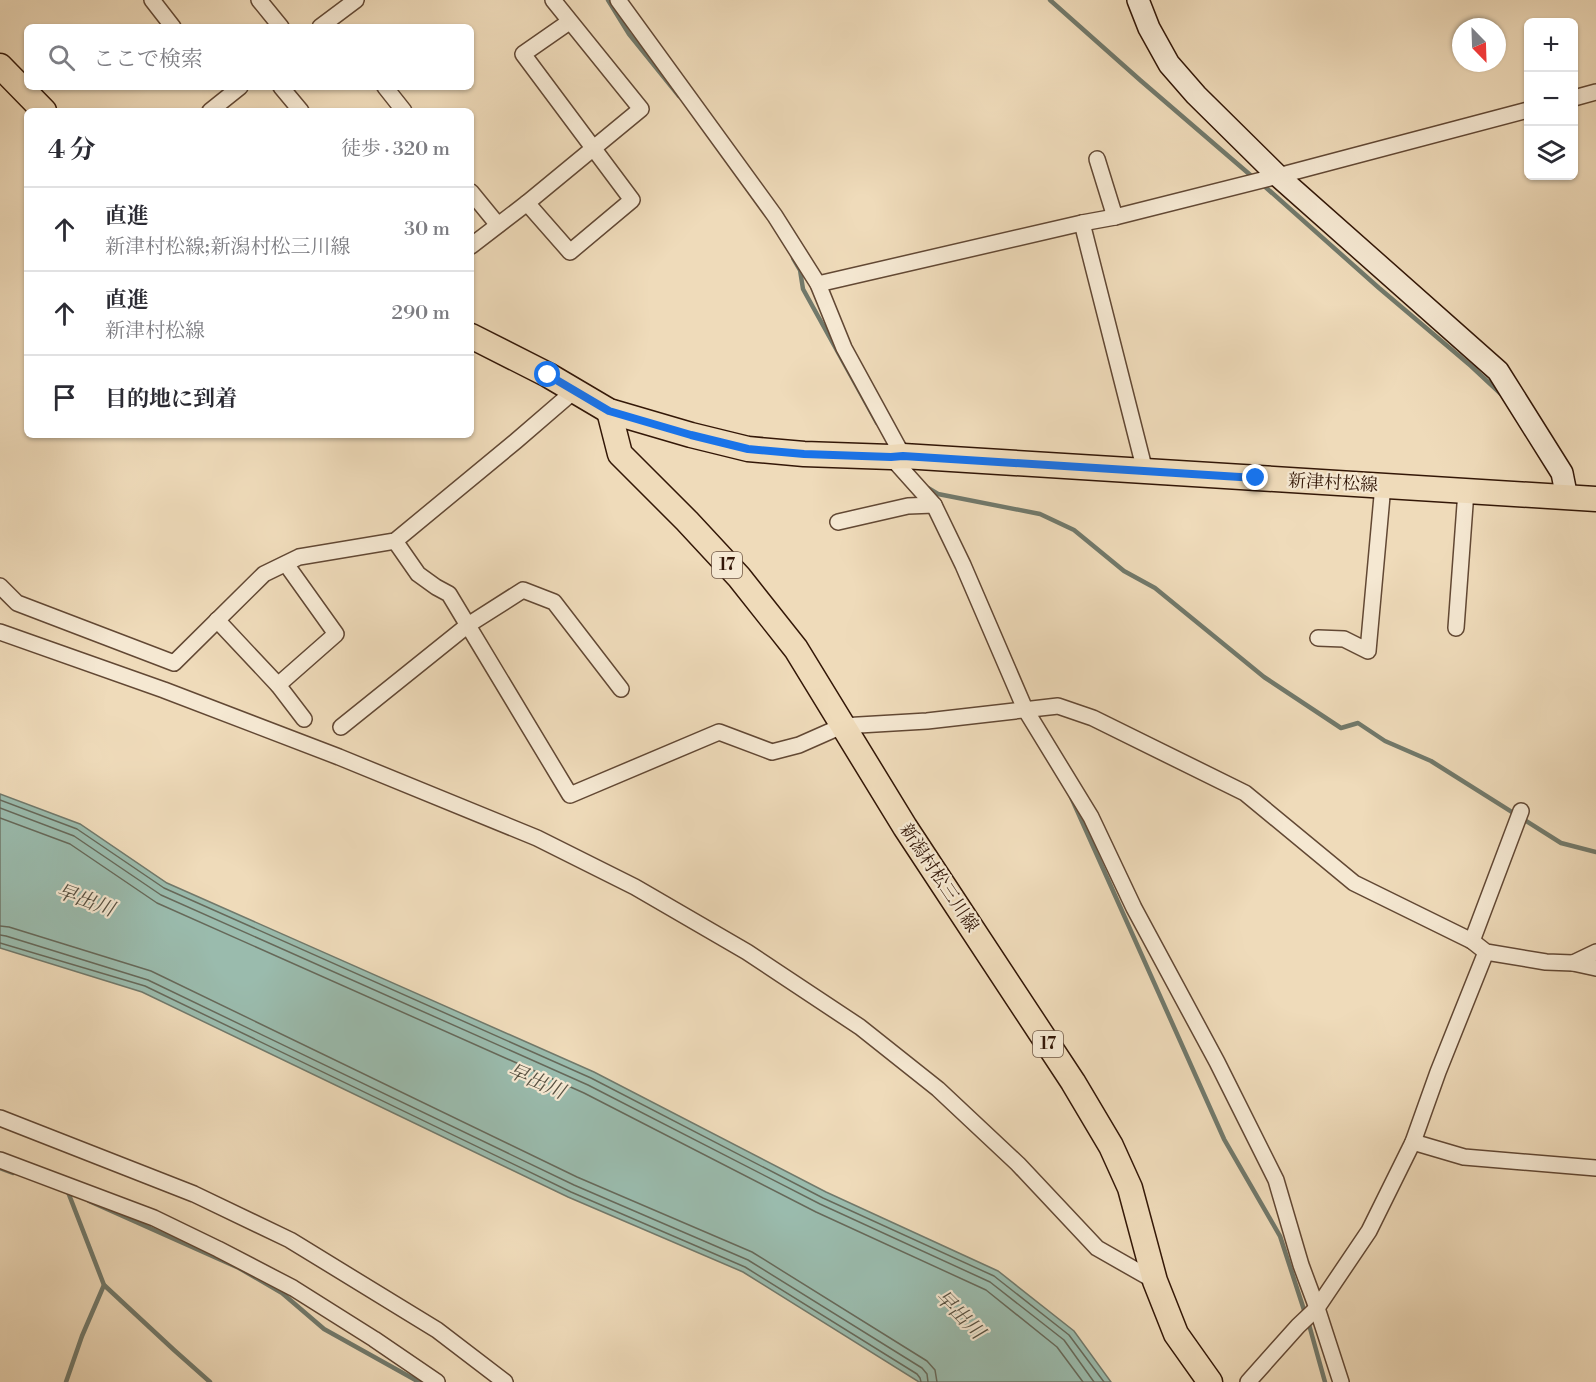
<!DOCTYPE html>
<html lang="ja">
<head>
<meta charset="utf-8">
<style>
	:root { --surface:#fff; --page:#f7f7f7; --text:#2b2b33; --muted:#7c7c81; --line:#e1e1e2 }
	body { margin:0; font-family:"Libre Bodoni","Noto Serif JP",serif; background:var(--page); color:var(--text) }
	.controls { position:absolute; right:18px; top:18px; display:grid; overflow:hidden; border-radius:9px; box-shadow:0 2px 4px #0004 }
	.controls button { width:54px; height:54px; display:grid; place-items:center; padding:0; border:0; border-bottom:2px solid var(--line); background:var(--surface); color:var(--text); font:30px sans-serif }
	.compass { position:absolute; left:1452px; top:18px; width:54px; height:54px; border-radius:50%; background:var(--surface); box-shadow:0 2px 4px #0004; rotate:157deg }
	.stop { position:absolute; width:18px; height:18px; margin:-14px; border:4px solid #1a73e8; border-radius:50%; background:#fff }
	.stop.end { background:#1a73e8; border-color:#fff; box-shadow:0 2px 6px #0008 }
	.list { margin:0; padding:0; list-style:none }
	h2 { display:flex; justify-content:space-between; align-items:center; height:78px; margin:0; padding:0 24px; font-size:26px }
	h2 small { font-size:20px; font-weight:400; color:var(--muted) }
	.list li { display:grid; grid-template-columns:39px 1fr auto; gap:18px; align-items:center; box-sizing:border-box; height:84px; padding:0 24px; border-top:2px solid var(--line) }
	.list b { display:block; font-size:22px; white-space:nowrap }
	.list p { margin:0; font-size:20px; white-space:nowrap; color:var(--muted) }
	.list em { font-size:20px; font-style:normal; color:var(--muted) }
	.icon { flex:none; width:33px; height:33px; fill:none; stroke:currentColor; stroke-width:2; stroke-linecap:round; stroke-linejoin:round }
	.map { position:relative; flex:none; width:1596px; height:1382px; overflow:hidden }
	.search { position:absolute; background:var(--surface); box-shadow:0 2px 4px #0004; left:24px; top:24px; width:450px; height:66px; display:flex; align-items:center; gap:15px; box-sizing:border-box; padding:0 21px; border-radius:9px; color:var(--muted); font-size:22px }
	.panel { position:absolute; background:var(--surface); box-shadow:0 2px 4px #0004; left:24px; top:108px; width:450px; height:330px; border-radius:9px }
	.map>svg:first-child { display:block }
</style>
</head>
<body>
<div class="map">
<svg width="1596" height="1382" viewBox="0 0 1596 1382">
	<rect width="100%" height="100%" fill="#efdbba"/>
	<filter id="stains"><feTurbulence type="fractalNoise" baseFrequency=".00333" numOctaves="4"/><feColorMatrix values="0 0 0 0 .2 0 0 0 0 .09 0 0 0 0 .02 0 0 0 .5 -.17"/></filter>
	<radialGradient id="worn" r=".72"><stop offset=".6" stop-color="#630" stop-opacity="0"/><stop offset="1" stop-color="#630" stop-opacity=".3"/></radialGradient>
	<polygon fill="#9abbad" stroke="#71796b" stroke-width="1.5" points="0,794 80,824 167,883 594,1072 826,1192 998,1271 1074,1331 1111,1382 919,1382 743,1272 568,1197 142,992 0,948"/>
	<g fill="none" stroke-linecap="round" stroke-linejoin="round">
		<g stroke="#66695a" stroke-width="1.5">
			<polyline points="0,800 77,829 164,888 591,1078 823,1198 994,1276 1069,1335 1104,1382"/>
			<polyline points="0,808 74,836 161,895 588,1085 820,1204 990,1282 1064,1340 1094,1382"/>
			<polyline points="0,818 70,844 157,903 584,1093 816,1212 986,1290 1057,1347 1083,1382"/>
			<polyline points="0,926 9,927 151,971 577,1177 752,1252 927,1361 935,1370 937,1382"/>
			<polyline points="0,935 6,936 148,980 574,1185 748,1260 922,1368 927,1374 928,1382"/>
			<polyline points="0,943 145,986 571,1192 745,1267 917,1374 920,1378 921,1382"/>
		</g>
		<g stroke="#71796b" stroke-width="4.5">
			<polyline points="608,0 629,34 679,96"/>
			<polyline points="1050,0 1140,80 1255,179"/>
			<polyline points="1262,184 1379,288 1471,366 1501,394"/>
			<polyline points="793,258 800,270 803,289 877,423"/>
			<polyline points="928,488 938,494 1040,514 1074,530 1124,571 1155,588 1264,677 1341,728 1358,723 1385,741 1431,761 1561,843 1596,852"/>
			<polyline points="1071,797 1224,1139 1280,1236 1305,1313"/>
			<polyline points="0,1168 13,1173"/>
			<polyline points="68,1192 104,1285 174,1350 210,1382"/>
			<polyline points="89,1201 239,1268 282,1293 324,1329 419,1382"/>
			<polyline points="1308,1321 1325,1382"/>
			<polyline points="66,1382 82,1336 104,1285"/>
		</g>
		<defs>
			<g id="street">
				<polyline points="152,0 173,27"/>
				<polyline points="259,0 281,27"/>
				<polyline points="618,0 775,216 818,284 844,348 903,456"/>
				<polyline points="320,27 356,0"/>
				<polyline points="281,87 301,111"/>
				<polyline points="385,87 404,111"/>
				<polyline points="1574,98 1596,92"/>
				<polyline points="210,111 240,87"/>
				<polyline points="1097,159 1115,217"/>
				<polyline points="471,192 498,225"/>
				<polyline points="527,203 570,252 632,200 523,54 569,22"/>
				<polyline points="1082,223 1145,471"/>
				<polyline points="471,246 527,203 641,109 553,0"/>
				<polyline points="818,284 1082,223 1115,217 1278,176 1528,110"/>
				<polyline points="891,457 934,505 963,565 1025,709 1091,817 1134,908 1217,1062 1276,1180 1301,1265 1317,1308 1341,1382"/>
				<polyline points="838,522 908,506 934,505"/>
				<polyline points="395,541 418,574 436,587 449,594 570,795 719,732 772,752 799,745 842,726 927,721 1058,706 1093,718 1245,793 1354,883 1472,941 1486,952 1546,962 1573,963 1596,968"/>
				<polyline points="0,586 17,603 174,663 264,574 299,557 395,541 516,441 574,391"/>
				<polyline points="217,620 278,685 304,719"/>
				<polyline points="1456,628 1466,491"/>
				<polyline points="0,632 164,690 339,757 537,838 635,887 747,952 860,1027 938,1089 1018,1164 1097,1248 1155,1281"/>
				<polyline points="1318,638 1344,639 1368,651 1383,485"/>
				<polyline points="278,685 336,634 286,564"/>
				<polyline points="341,727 468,625 523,590 554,602 621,689"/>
				<polyline points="1472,941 1521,811"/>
				<polyline points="1573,963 1596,952"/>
				<polyline points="0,1118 194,1194 290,1240 437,1330 505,1382"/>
				<polyline points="1413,1142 1464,1157 1596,1168"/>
				<polyline points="0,1160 154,1218 218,1249 293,1288 374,1339 437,1382"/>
				<polyline points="1248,1382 1298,1326 1317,1308 1369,1231 1413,1142 1438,1072 1486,952"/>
			</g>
			<polyline id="secondary" points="1138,0 1149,28 1169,64 1196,95 1278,176 1498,371 1562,473 1567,498"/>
			<g id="primary">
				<polyline points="0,66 44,111"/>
				<polyline points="471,336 548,375 609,411 691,435 748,449 804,454 891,457 903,456 1596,499"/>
				<polyline points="609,411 620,454 687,521 739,577 796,649 905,827 1073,1082 1111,1146 1130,1188 1155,1281 1176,1334 1210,1382"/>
			</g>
		</defs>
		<use href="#street" stroke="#624834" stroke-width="18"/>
		<use href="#secondary" stroke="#331707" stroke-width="24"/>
		<use href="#primary" stroke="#331707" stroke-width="27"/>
		<use href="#street" stroke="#f5e8d2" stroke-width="15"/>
		<use href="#secondary" stroke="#f5e8d2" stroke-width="21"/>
		<use href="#primary" stroke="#efdbba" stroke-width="24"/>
	</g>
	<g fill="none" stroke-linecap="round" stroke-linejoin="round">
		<polyline stroke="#1a73e8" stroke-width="8" points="548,375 609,411 691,435 748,449 804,454 891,457 903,456 1256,478"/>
	</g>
	<g text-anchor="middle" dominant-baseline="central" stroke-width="4.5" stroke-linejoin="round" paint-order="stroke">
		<g fill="#f5e8d2" stroke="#6d5644" stroke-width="1.5">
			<rect x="712" y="552" width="30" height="26" rx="4.5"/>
			<rect x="1033" y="1031" width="30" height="26" rx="4.5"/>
		</g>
		<g font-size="16" font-weight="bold" fill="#331707">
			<text x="727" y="565">17</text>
			<text x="1048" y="1044">17</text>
		</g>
		<g font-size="18" fill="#331707" stroke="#f5e8d2">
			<text transform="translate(1333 483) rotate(3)">新津村松線</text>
			<text transform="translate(939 878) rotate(56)">新潟村松三川線</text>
		</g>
		<g font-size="20" font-style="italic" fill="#575041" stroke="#f5e8d2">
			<text transform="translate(85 901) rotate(20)">早出川</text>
			<text transform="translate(536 1082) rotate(23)">早出川</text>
			<text transform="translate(959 1315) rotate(45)">早出川</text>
		</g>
	</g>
	<rect width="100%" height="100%" filter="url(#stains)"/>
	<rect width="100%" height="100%" fill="url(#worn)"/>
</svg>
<div class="controls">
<button>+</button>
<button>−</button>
<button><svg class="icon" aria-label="layers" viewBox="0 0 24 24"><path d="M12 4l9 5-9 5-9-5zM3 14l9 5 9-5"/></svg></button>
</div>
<svg class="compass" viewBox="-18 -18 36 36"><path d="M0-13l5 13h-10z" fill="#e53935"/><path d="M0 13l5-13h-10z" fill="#7c7c81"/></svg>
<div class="stop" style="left:548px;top:375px"></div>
<div class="stop end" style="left:1256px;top:478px"></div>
<div class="search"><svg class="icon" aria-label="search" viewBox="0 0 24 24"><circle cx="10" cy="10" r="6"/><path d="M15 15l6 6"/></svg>ここで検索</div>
<section class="panel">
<h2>4 分<small>徒歩 · 320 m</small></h2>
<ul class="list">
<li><svg class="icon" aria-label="ahead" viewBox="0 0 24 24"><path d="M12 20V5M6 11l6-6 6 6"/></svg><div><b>直進</b><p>新津村松線;新潟村松三川線</p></div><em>30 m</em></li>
<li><svg class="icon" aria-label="ahead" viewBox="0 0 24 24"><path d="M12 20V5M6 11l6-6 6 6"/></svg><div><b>直進</b><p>新津村松線</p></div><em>290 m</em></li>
<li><svg class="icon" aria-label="arrive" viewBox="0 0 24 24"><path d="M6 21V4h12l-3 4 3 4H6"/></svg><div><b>目的地に到着</b></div></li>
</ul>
</section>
</div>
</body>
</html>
